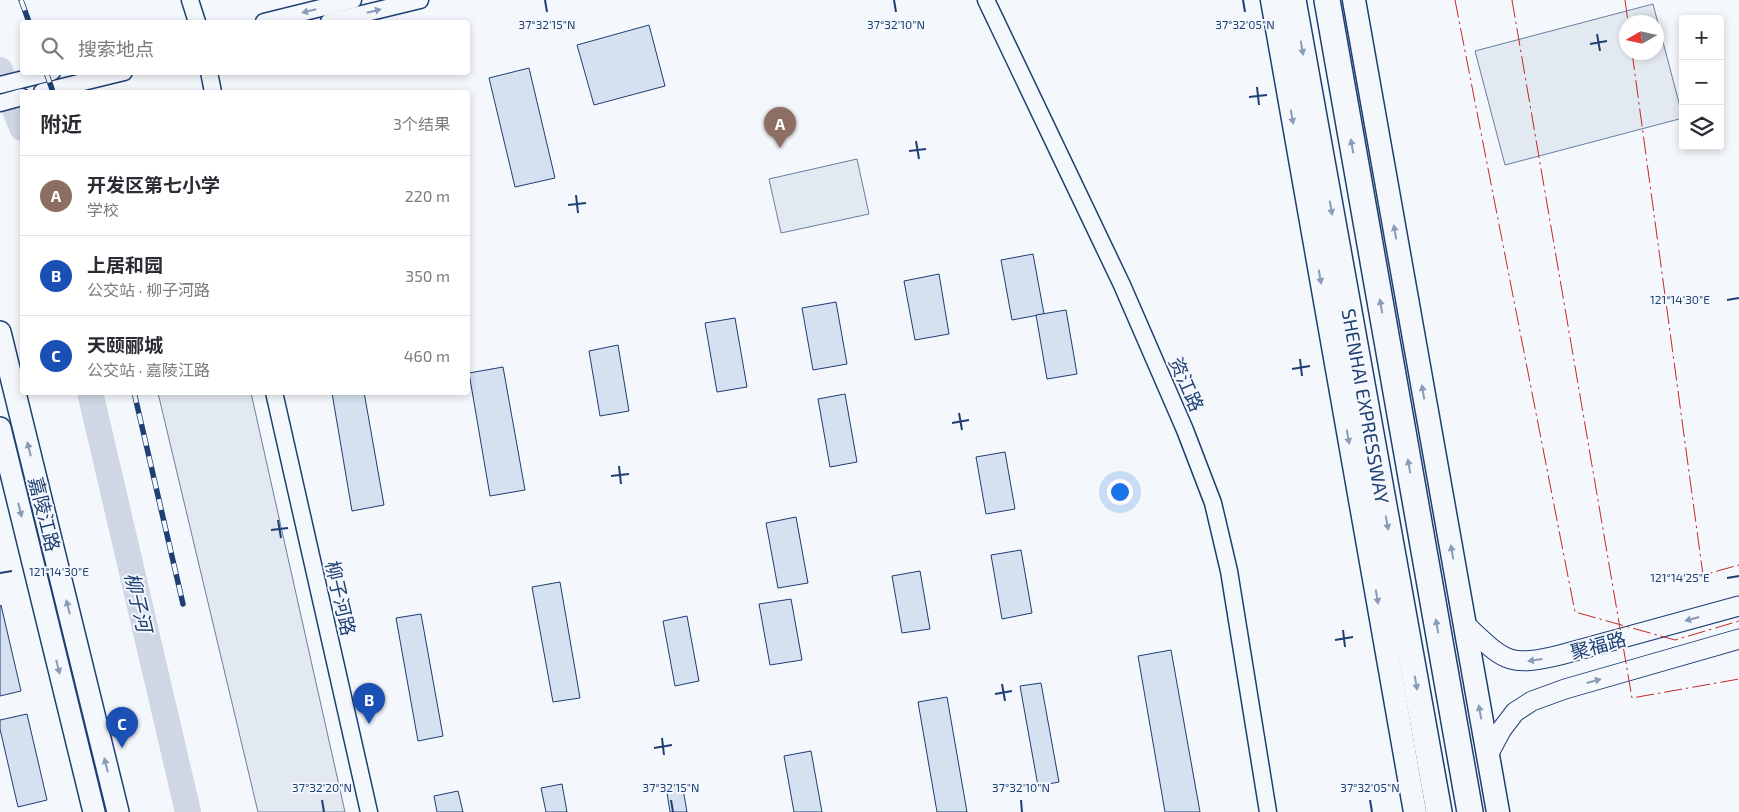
<!DOCTYPE html>
<html lang="zh">
<head>
<meta charset="utf-8">
<style>
	:root { --surface:#fff; --page:#f7f7f7; --text:#2b2b33; --muted:#7c7c81; --line:#e1e1e2; --accent:#0b8043 }
	body { margin:0; font-family:"Exo 2","Noto Sans SC",sans-serif; background:var(--page); color:var(--text) }
	.controls { position:absolute; right:15px; top:15px; display:grid; overflow:hidden; border-radius:5px; box-shadow:0 2px 8px #0003 }
	.controls button { width:45px; height:45px; display:grid; place-items:center; padding:0; border:0; border-bottom:1px solid var(--line); background:var(--surface); color:var(--text); font:25px sans-serif }
	.compass { position:absolute; left:1619px; top:15px; width:45px; height:45px; border-radius:50%; background:var(--surface); box-shadow:0 2px 8px #0003; rotate:261deg }
	.you { position:absolute; left:1119px; top:491px; width:18px; height:18px; margin:-12px; border:4px solid #fff; border-radius:50%; background:#1a73e8; box-shadow:0 0 0 8px #1a73e833 }
	.badge { display:grid; place-items:center; width:32px; height:32px; border-radius:50%; background:var(--accent); color:#fff; font-size:16px; font-weight:700 }
	.pin { position:absolute; translate:-50% -41px; filter:drop-shadow(0 1px 2px #0008) }
	.pin::after { content:''; position:absolute; top:26px; width:18px; height:15px; background:inherit; clip-path:polygon(0 0,100% 0,50% 100%) }
	.list { margin:0; padding:0; list-style:none }
	h2 { display:flex; justify-content:space-between; align-items:center; height:65px; margin:0; padding:0 20px; font-size:21px }
	h2 small { font-size:16px; font-weight:400; color:var(--muted) }
	.list li { display:grid; grid-template-columns:32px 1fr auto; gap:15px; align-items:center; box-sizing:border-box; height:80px; padding:0 20px; border-top:1px solid var(--line) }
	.list b { display:block; font-size:19px; white-space:nowrap }
	.list p { margin:0; font-size:16px; white-space:nowrap; color:var(--muted) }
	.list em { font-size:16px; font-style:normal; color:var(--muted) }
	.icon { flex:none; width:28px; height:28px; fill:none; stroke:currentColor; stroke-width:2; stroke-linecap:round; stroke-linejoin:round }
	.map { position:relative; flex:none; width:1739px; height:812px; overflow:hidden }
	.search { position:absolute; background:var(--surface); box-shadow:0 2px 8px #0003; left:20px; top:20px; width:450px; height:55px; display:flex; align-items:center; gap:12px; box-sizing:border-box; padding:0 18px; border-radius:5px; color:var(--muted); font-size:19px }
	.panel { position:absolute; background:var(--surface); box-shadow:0 2px 8px #0003; left:20px; top:90px; width:450px; height:305px; border-radius:5px }
	.map>svg:first-child { display:block }
</style>
</head>
<body>
<div class="map">
<svg width="1739" height="812" viewBox="0 0 1739 812">
	<rect width="100%" height="100%" fill="#f4f7fb"/>
	<g fill="#e3e9f0" stroke="#687fa3" fill-rule="evenodd">
		<path d="M1653 4 1683 118 1505 165 1475 51ZM1656 22V52H1626V22Z"/>
		<polygon points="857,159 869,214 781,233 769,179"/>
		<polygon points="158,393 251,393 345,812 258,812"/>
	</g>
	<g fill="none" stroke-linecap="round" stroke-linejoin="round">
		<g stroke="#cfd7e4" stroke-width="26">
			<polyline points="0,70 22,128"/>
			<polyline points="90,392 188,812"/>
		</g>
	</g>
	<g fill="#d5e0f0" stroke="#1d3f73">
		<polygon points="649,25 665,86 594,105 577,45"/>
		<polygon points="529,68 555,178 515,187 489,78"/>
		<polygon points="1033,254 1044,314 1012,320 1001,260"/>
		<polygon points="939,274 949,334 915,340 904,281"/>
		<polygon points="836,302 847,364 813,370 802,308"/>
		<polygon points="1066,310 1077,374 1047,379 1036,315"/>
		<polygon points="735,318 747,387 717,392 705,323"/>
		<polygon points="618,345 629,411 600,416 589,351"/>
		<polygon points="503,367 525,490 490,496 469,373"/>
		<polygon points="364,392 384,505 352,511 332,393"/>
		<polygon points="845,394 857,462 830,467 818,399"/>
		<polygon points="1005,452 1015,509 986,514 976,457"/>
		<polygon points="796,517 808,583 778,588 766,523"/>
		<polygon points="1021,550 1032,613 1002,619 991,555"/>
		<polygon points="920,571 930,629 902,633 892,576"/>
		<polygon points="560,582 580,698 553,702 532,587"/>
		<polygon points="791,599 802,660 770,665 759,604"/>
		<polygon points="1,605 21,691 0,696 0,606"/>
		<polygon points="421,614 443,736 418,741 396,618"/>
		<polygon points="687,616 699,681 675,686 663,621"/>
		<polygon points="1171,650 1200,812 1165,812 1138,656"/>
		<polygon points="1041,683 1059,782 1038,786 1020,686"/>
		<polygon points="947,697 967,812 937,812 918,702"/>
		<polygon points="27,714 47,800 18,807 0,729 0,720"/>
		<polygon points="811,751 822,812 794,812 784,756"/>
		<polygon points="682,783 687,812 670,812 666,786"/>
		<polygon points="562,784 567,812 546,812 541,788"/>
		<polygon points="458,791 463,812 437,812 434,796"/>
	</g>
	<g fill="none" stroke-linecap="round" stroke-linejoin="round">
		<defs>
			<g id="tertiary">
				<polyline points="190,0 197,22"/>
				<polyline points="986,0 1122,285 1185,430 1213,503 1229,571 1268,812"/>
				<polyline points="264,22 353,0"/>
				<polyline points="329,22 420,0"/>
				<polyline points="209,72 213,92"/>
				<polyline points="0,85 52,72"/>
				<polyline points="42,92 124,72"/>
				<polyline points="0,103 22,97"/>
				<polyline points="274,392 369,812"/>
			</g>
			<g id="secondary">
				<path d="M1466 625C1504 660 1507 668 1560 655L1739 606"/>
				<polyline points="1488,755 1502,729 1515,712 1532,701 1565,689 1739,639"/>
			</g>
			<g id="primary">
				<polyline points="0,332 118,812"/>
				<polyline points="0,428 94,812"/>
			</g>
			<g id="trunk">
				<polyline points="1272,0 1415,812"/>
				<polyline points="1354,0 1498,812"/>
			</g>
			<g id="motorway">
				<polyline points="1293,0 1439,812"/>
				<polyline points="1327,0 1470,812"/>
			</g>
		</defs>
		<use href="#tertiary" stroke="#1d3f73" stroke-width="19"/>
		<use href="#secondary" stroke="#1d3f73" stroke-width="21"/>
		<use href="#primary" stroke="#1d3f73" stroke-width="24"/>
		<use href="#trunk" stroke="#1d3f73" stroke-width="25"/>
		<use href="#motorway" stroke="#1d3f73" stroke-width="28"/>
		<use href="#tertiary" stroke="#f4f7fb" stroke-width="16"/>
		<use href="#secondary" stroke="#f4f7fb" stroke-width="19"/>
		<use href="#primary" stroke="#f4f7fb" stroke-width="21"/>
		<use href="#trunk" stroke="#f4f7fb" stroke-width="22"/>
		<use href="#motorway" stroke="#f4f7fb" stroke-width="25"/>
		<defs>
			<g id="rail">
				<polyline points="21,0 29,22"/>
				<polyline points="46,72 53,92"/>
				<polyline points="134,392 183,604"/>
			</g>
		</defs>
		<use href="#rail" stroke="#1d3f73" stroke-width="5.5"/>
		<use href="#rail" stroke="#f4f7fb" stroke-width="4" stroke-dasharray="11" stroke-linecap="butt"/>
		<g stroke="#c62828" stroke-width="1" stroke-dasharray="18 4 2.5 4" stroke-linecap="butt">
			<polyline points="1455,0 1575,612 1675,640 1739,621"/>
			<polyline points="1512,0 1632,698 1739,679"/>
			<polyline points="1625,0 1628,22"/>
			<polyline points="1632,52 1703,575 1739,565"/>
		</g>
	</g>
	<defs><path id="oneway-solid" d="M-6-.8H1V-3.2L6.5 0L1 3.2V.8H-6Z" transform="scale(1.25)"/></defs>
	<g fill="#889bb7">
		<use href="#oneway-solid" transform="translate(309 11) rotate(166)"/>
		<use href="#oneway-solid" transform="translate(374 11) rotate(-14)"/>
		<use href="#oneway-solid" transform="translate(1302 48) rotate(80)"/>
		<use href="#oneway-solid" transform="translate(1292 117) rotate(80)"/>
		<use href="#oneway-solid" transform="translate(1352 146) rotate(-100)"/>
		<use href="#oneway-solid" transform="translate(1331 208) rotate(80)"/>
		<use href="#oneway-solid" transform="translate(1395 232) rotate(-100)"/>
		<use href="#oneway-solid" transform="translate(1320 277) rotate(80)"/>
		<use href="#oneway-solid" transform="translate(1381 306) rotate(-100)"/>
		<use href="#oneway-solid" transform="translate(1423 392) rotate(-100)"/>
		<use href="#oneway-solid" transform="translate(1348 437) rotate(80)"/>
		<use href="#oneway-solid" transform="translate(29 449) rotate(-104)"/>
		<use href="#oneway-solid" transform="translate(1409 466) rotate(-100)"/>
		<use href="#oneway-solid" transform="translate(20 510) rotate(76)"/>
		<use href="#oneway-solid" transform="translate(1387 523) rotate(80)"/>
		<use href="#oneway-solid" transform="translate(1452 552) rotate(-100)"/>
		<use href="#oneway-solid" transform="translate(1377 597) rotate(80)"/>
		<use href="#oneway-solid" transform="translate(68 607) rotate(-104)"/>
		<use href="#oneway-solid" transform="translate(1692 619) rotate(165)"/>
		<use href="#oneway-solid" transform="translate(1437 626) rotate(-100)"/>
		<use href="#oneway-solid" transform="translate(1535 660) rotate(172)"/>
		<use href="#oneway-solid" transform="translate(58 667) rotate(76)"/>
		<use href="#oneway-solid" transform="translate(1594 681) rotate(-16)"/>
		<use href="#oneway-solid" transform="translate(1416 683) rotate(80)"/>
		<use href="#oneway-solid" transform="translate(1480 712) rotate(-100)"/>
		<use href="#oneway-solid" transform="translate(106 765) rotate(-104)"/>
	</g>
	<path fill="none" stroke="#1d3f73" stroke-width="2" d="M545 0 547 12M894 0 896 12M1243 0 1245 12M1597 34 1600 51M1590 44 1607 41M1257 87 1259 105M1249 97 1267 95M916 141 919 159M909 151 926 149M576 195 578 213M568 205 586 203M1727 300 1739 298M1300 359 1302 376M1292 369 1310 366M959 413 962 430M952 423 969 420M619 466 621 484M611 476 629 474M278 520 281 538M271 530 288 528M0 573 12 571M1727 578 1739 576M1343 630 1345 647M1335 640 1353 637M1002 684 1005 701M995 694 1012 691M662 738 664 755M654 748 672 745M322 800 324 812M671 800 673 812M1021 800 1022 812M1370 800 1372 812"/>
	<g text-anchor="middle" dominant-baseline="central" stroke-width="4" stroke-linejoin="round" paint-order="stroke">
		<g font-size="19" fill="#1d3f73" stroke="#f4f7fb">
			<text transform="translate(1187 384) rotate(66)">资江路</text>
			<text transform="translate(1366 406) rotate(80)">SHENHAI EXPRESSWAY</text>
			<text transform="translate(45 514) rotate(76)">嘉陵江路</text>
			<text transform="translate(341 598) rotate(77)">柳子河路</text>
			<text transform="translate(1598 645) rotate(-15)">聚福路</text>
		</g>
		<g font-size="20" font-style="italic" fill="#1d3f73" stroke="#f4f7fb">
			<text transform="translate(139 602) rotate(77)">柳子河</text>
		</g>
	</g>
	<g font-size="12" text-anchor="middle" fill="#1d3f73" stroke="#f4f7fb" stroke-width="4" stroke-linejoin="round" paint-order="stroke">
		<text x="547" y="29">37°32'15"N</text>
		<text x="896" y="29">37°32'10"N</text>
		<text x="1245" y="29">37°32'05"N</text>
		<text x="1680" y="304">121°14'30"E</text>
		<text x="59" y="576">121°14'30"E</text>
		<text x="1680" y="582">121°14'25"E</text>
		<text x="322" y="792">37°32'20"N</text>
		<text x="671" y="792">37°32'15"N</text>
		<text x="1021" y="792">37°32'10"N</text>
		<text x="1370" y="792">37°32'05"N</text>
	</g>
</svg>
<div class="controls">
<button>+</button>
<button>−</button>
<button><svg class="icon" aria-label="layers" viewBox="0 0 24 24"><path d="M12 4l9 5-9 5-9-5zM3 14l9 5 9-5"/></svg></button>
</div>
<svg class="compass" viewBox="-18 -18 36 36"><path d="M0-13l5 13h-10z" fill="#e53935"/><path d="M0 13l5-13h-10z" fill="#7c7c81"/></svg>
<div class="you"></div>
<div class="pin badge" style="left:780px;top:148px;background:#8d6e63">A</div>
<div class="pin badge" style="left:369px;top:724px;background:#1a4fb4">B</div>
<div class="pin badge" style="left:122px;top:748px;background:#1a4fb4">C</div>
<div class="search"><svg class="icon" aria-label="search" viewBox="0 0 24 24"><circle cx="10" cy="10" r="6"/><path d="M15 15l6 6"/></svg>搜索地点</div>
<section class="panel">
<h2>附近<small>3个结果</small></h2>
<ul class="list">
<li><span class="badge" style="background:#8d6e63">A</span><div><b>开发区第七小学</b><p>学校</p></div><em>220 m</em></li>
<li><span class="badge" style="background:#1a4fb4">B</span><div><b>上居和园</b><p>公交站 · 柳子河路</p></div><em>350 m</em></li>
<li><span class="badge" style="background:#1a4fb4">C</span><div><b>天颐郦城</b><p>公交站 · 嘉陵江路</p></div><em>460 m</em></li>
</ul>
</section>
</div>
</body>
</html>
